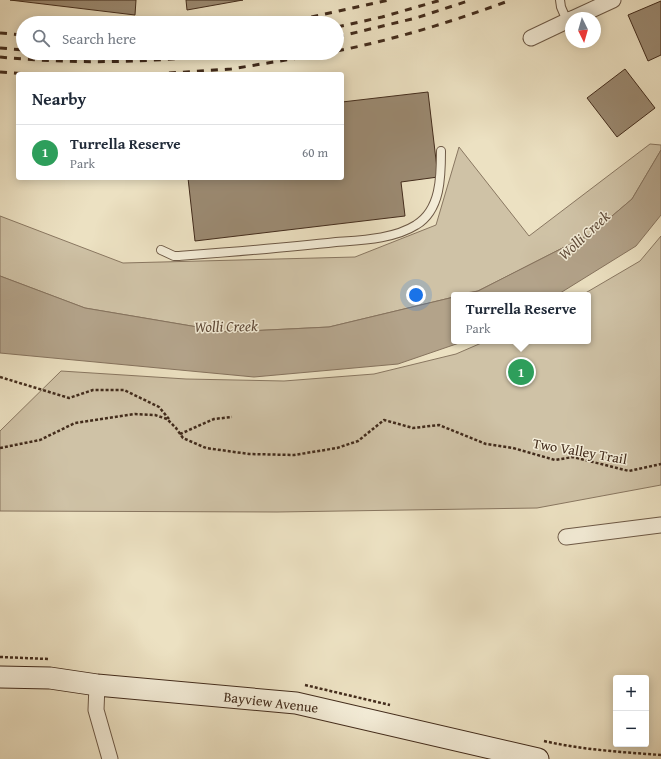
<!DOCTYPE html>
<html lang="en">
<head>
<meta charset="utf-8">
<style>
	:root { --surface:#fff; --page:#f2f2f3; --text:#1f2937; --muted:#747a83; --line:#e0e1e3; --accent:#8f2418 }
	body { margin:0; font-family:"Gentium Book Plus",serif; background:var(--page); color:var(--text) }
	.controls { position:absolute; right:12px; bottom:12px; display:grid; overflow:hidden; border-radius:4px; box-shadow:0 2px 10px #0003 }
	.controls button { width:36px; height:36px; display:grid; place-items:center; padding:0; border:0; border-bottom:1px solid var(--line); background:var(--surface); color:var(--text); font:20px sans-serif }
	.compass { position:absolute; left:565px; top:12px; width:36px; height:36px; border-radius:50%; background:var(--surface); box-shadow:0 2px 10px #0003; rotate:175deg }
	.you { position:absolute; left:416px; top:295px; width:14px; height:14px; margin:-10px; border:3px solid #fff; border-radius:50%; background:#1a73e8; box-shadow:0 0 0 6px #1a73e833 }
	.badge { display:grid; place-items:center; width:26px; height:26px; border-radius:50%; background:var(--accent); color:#fff; font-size:13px; font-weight:700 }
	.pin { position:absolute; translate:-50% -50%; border:2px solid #fff; box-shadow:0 1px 4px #0006 }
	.popup { position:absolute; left:451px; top:292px; width:140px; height:52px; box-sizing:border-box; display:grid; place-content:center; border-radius:4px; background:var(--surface); filter:drop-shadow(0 1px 3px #0005); font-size:13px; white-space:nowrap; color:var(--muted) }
	.popup b { font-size:15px; color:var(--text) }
	.popup::after { content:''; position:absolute; left:50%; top:100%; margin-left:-8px; border:8px solid transparent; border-top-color:var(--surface) }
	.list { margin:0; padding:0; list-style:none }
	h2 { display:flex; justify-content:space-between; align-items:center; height:52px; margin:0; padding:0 16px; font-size:17px }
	h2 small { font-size:13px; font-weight:400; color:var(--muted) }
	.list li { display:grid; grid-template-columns:26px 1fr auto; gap:12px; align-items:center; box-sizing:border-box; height:56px; padding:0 16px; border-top:1px solid var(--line) }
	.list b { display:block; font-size:15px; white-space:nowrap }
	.list p { margin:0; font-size:13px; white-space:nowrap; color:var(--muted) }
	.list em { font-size:13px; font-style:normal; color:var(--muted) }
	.icon { flex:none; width:22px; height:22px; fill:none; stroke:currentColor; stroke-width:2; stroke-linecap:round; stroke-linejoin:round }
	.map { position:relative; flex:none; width:661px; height:759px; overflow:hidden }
	.search { position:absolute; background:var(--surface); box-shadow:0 2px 10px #0003; left:16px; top:16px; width:328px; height:44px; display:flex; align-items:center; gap:10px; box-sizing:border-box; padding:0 14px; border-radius:22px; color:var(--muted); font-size:15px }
	.panel { position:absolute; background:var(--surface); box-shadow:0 2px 10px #0003; left:16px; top:72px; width:328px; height:108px; border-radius:4px }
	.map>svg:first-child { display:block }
</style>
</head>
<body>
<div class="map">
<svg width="661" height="759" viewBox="0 0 661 759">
	<rect width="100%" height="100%" fill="#ece1c2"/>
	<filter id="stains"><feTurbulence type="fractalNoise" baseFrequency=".005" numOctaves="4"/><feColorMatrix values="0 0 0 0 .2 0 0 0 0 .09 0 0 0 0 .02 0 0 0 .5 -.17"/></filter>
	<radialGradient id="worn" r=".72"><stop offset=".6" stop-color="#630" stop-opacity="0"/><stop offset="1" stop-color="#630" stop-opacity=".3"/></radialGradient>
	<g fill="#cfc2a6" stroke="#897761">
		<polygon points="650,144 661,145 661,150 632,199 592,233 478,291 454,295 454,297 329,327 227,332 85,308 0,276 0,216 123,263 355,257 436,225 459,147 529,236"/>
		<polygon points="661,236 661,485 537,508 277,512 0,511 0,431 61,371 186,379 284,381 374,374 456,354 486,341 588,341 588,295 582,295 640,261"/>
	</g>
	<g fill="#b3a38a" stroke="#86735e">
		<polygon points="661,150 661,215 636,246 557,295 461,295 478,291 592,233 632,199"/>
		<polygon points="0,276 85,308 227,332 329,327 454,297 454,341 465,341 398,364 254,377 0,353"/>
	</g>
	<g fill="#9b8a72" stroke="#432c1c">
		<polygon points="10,0 136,0 135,15"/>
		<polygon points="186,0 243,0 187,10"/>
		<polygon points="661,1 661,55 648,61 628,15"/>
		<polygon points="625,69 655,108 617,137 587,98"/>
		<polygon points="428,92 438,177 401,182 405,216 195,241 188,178 342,178 342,102"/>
	</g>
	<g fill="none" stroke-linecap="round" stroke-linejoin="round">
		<defs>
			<g id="service">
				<polyline points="560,0 561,7 567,21"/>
				<path d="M161 250 174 256H179C231 252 284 248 336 242 362 240 394 239 416 225 441 210 441 176 441 151"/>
			</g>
			<g id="minor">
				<polyline points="574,18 613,0"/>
				<polyline points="531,38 571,19"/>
				<polyline points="566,537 661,525"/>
				<polyline points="97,685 96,710 110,759"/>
			</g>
			<polyline id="secondary" points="0,677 50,678 97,685 296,703 538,759"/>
		</defs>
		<use href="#service" stroke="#6d5946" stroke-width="10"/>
		<use href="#minor" stroke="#6d5946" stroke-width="17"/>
		<use href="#secondary" stroke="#432c1c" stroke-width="23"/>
		<g stroke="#432c1c" stroke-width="2.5" stroke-dasharray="3 2" stroke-linecap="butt">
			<polyline points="0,377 69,398 93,390 124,390 159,407 169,419"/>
			<polyline points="180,434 214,419 232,417"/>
			<polyline points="0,448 40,440 75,423 135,414 155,415 167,419 176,428 183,438 206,448 249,454 294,455 337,448 358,441 384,420 413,428 439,425 486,444 513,448 555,460 573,457 629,471 661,464"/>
			<polyline points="0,657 49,659"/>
			<polyline points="305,685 390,705"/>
			<path d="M544 741C583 750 622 752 661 755"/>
		</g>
		<use href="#service" stroke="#f3ecd7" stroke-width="8"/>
		<use href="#minor" stroke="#f3ecd7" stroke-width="15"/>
		<use href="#secondary" stroke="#f3ecd7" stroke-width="21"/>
		<g stroke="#432c1c" stroke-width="3" stroke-dasharray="7 7" stroke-linecap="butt">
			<polyline points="284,23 389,0"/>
			<polyline points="337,27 382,17 441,0"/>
			<polyline points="0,33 23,35"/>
			<polyline points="337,37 416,18 471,0"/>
			<polyline points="0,48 23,50"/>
			<path d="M337 51C397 39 454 21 511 0"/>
			<path d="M0 57C80 65 159 62 238 53"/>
			<polyline points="0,72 26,74"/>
			<polyline points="155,74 231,69 329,53"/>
		</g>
	</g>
	<g text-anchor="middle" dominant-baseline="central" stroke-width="3" stroke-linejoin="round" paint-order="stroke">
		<g font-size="14" fill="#432c1c" stroke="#f3ecd7">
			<text transform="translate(580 451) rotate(10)">Two Valley Trail</text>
			<text transform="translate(271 702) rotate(7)">Bayview Avenue</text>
		</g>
		<g font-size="15" font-style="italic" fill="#5f4a38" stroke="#f3ecd7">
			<text transform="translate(584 235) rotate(-43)">Wolli Creek</text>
			<text transform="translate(226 326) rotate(-1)">Wolli Creek</text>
		</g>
	</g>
	<rect width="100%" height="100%" filter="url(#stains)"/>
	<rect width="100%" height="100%" fill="url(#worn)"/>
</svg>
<div class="controls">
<button>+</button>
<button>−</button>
</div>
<svg class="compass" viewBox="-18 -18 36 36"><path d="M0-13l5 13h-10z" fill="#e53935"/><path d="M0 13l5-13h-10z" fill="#747a83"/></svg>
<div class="you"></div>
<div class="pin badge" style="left:521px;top:372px;background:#2e9e5b">1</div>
<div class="popup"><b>Turrella Reserve</b>Park</div>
<div class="search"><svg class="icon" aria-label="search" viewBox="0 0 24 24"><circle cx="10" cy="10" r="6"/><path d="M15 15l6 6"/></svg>Search here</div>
<section class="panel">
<h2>Nearby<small></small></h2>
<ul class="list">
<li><span class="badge" style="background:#2e9e5b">1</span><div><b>Turrella Reserve</b><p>Park</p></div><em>60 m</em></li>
</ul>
</section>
</div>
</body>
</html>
